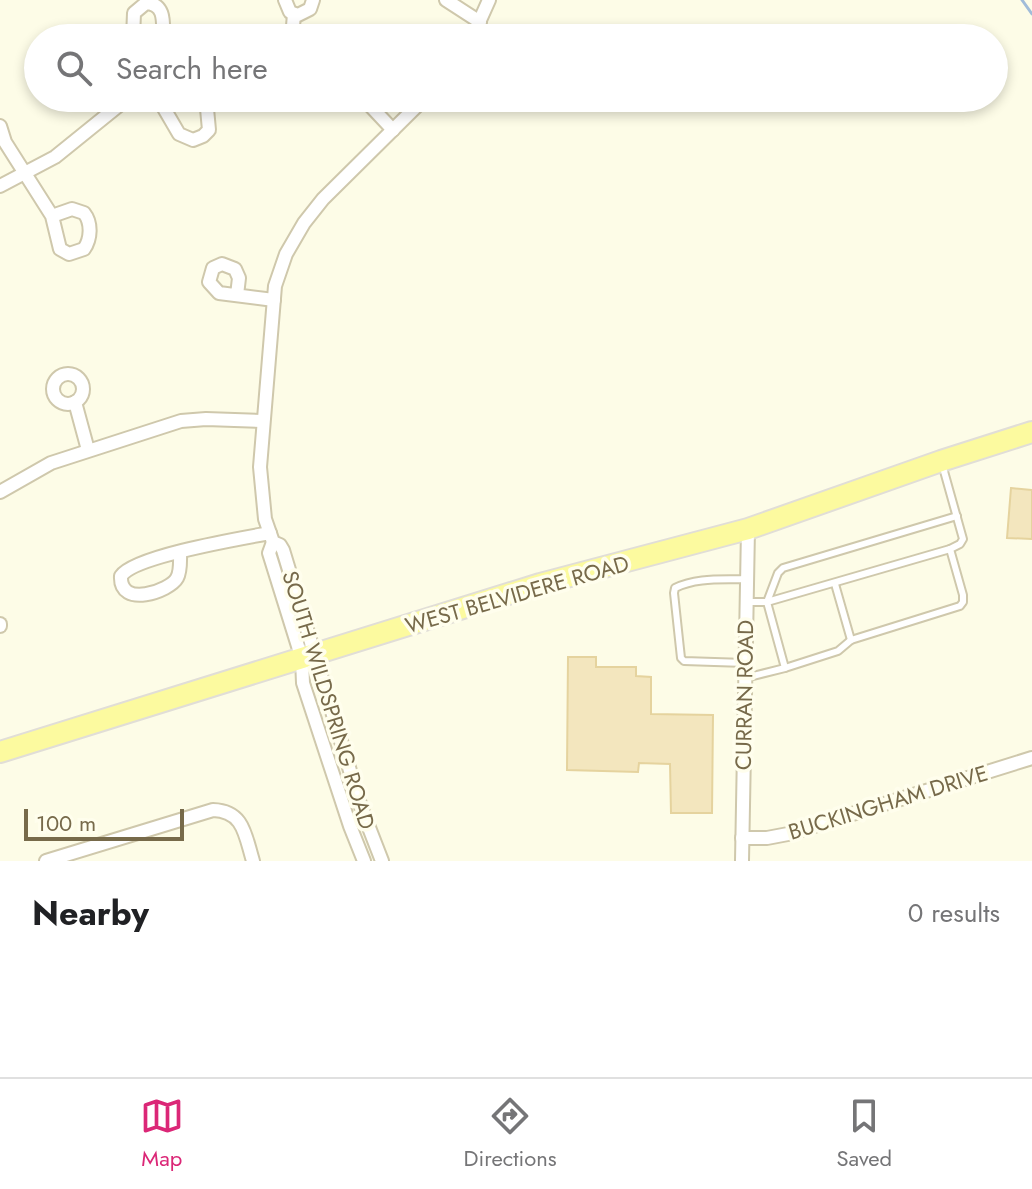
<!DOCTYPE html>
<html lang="en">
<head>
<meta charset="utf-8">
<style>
	:root { --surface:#fff; --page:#f6f6f6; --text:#202124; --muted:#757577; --line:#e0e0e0; --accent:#db2777 }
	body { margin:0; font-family:Jost,sans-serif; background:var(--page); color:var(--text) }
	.scale { position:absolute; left:24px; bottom:20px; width:160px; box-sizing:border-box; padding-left:8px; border:4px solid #776a4a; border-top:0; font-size:22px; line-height:28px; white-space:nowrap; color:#776a4a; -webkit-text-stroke:6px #fffeed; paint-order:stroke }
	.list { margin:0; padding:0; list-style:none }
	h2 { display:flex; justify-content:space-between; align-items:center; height:104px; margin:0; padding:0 32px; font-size:34px }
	h2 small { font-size:26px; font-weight:400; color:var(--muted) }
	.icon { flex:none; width:44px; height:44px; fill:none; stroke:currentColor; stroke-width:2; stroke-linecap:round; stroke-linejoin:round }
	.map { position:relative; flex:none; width:1032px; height:861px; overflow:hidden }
	.search { position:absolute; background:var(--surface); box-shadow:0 4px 12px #0003; left:24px; right:24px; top:24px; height:88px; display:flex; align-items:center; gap:20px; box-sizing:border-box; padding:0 28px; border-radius:44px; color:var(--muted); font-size:30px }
	.sheet { height:216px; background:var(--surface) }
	nav { display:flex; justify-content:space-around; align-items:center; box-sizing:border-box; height:112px; border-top:2px solid var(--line); background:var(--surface); font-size:22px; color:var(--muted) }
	nav a { display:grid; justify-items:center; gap:4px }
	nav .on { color:var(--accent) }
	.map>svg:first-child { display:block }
</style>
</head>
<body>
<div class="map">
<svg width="1032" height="861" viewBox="0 0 1032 861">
	<rect width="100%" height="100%" fill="#fdfce7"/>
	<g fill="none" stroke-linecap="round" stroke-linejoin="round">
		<polyline stroke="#a1bcd9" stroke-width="3" points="1022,0 1032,14"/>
	</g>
	<g fill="#f3e6be" stroke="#e5d39e" stroke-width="2">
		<polygon points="1011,488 1032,490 1032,539 1007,538"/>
		<polygon points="568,657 596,657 596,667 636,667 636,676 651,677 651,714 713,715 712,813 671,813 670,764 639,763 638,772 567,770"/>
	</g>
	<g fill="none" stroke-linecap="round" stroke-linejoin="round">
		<defs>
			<g id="service">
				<polyline points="835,584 851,640"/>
				<polyline points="746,602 767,602 785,668 838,651 851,640 960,606 963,602 963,595 950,549 960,544 963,539 942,464"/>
				<polyline points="767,602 778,573 783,568 957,516"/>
				<polyline points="767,602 950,549"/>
				<path d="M745 663 684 661 681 658 674 593 675 588C697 577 723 580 746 579"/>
				<polyline points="745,678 785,668"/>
			</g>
			<g id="minor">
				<polyline points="285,0 290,12 298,15 310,9 313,0"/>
				<polyline points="446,0 480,22"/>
				<path d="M133 38 134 13 146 3C166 4 163 23 163 38"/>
				<polyline points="292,38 294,14"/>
				<polyline points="472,38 489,0"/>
				<polyline points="158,98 179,134 193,140 203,136 209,130 206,98"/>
				<polyline points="363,98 393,130"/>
				<path d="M0 126 5 142 52 216 60 249 69 254 84 249C91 239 92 223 84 213L72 209 52 216"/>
				<polyline points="0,186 55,157 128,98"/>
				<polyline points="237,295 239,278 235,269 222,264 213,268 209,282 219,293 274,300"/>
				<circle cx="68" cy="389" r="15"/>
				<polyline points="75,402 88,450"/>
				<polyline points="0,492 51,463 181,421 206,419 262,421"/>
				<polyline points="273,542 269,553 302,659 303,683 350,826 364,861"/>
				<path d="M180 552C180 560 181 571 177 578 170 591 119 609 121 576 134 556 243 538 270 533"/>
				<polyline points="0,624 0,626"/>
				<polyline points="742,838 767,838 788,834 1032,758"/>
				<path d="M46 861 213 810C244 811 245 835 253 861"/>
				<polyline points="382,861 361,807 283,550 280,545 273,542 265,519 260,467 275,286 286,254 304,223 323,199 425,98"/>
				<polyline points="742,861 748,529"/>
			</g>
			<polyline id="primary" points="0,752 540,584 748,529 941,461 1032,432"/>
		</defs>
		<use href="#service" stroke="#cfc8ac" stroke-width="10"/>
		<use href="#minor" stroke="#cfc8ac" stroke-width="16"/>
		<use href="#primary" stroke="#e1ded7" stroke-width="24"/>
		<use href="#service" stroke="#fff" stroke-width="6"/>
		<use href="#minor" stroke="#fff" stroke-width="12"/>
		<use href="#primary" stroke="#fcfa9f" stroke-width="20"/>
	</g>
	<g text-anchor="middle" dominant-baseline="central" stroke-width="7" stroke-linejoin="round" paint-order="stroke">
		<g font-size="22" fill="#776a4a" stroke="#fffeed">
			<text transform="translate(517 594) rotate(-16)">WEST BELVIDERE ROAD</text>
			<text transform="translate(744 695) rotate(-89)">CURRAN ROAD</text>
			<text transform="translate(329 700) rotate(73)">SOUTH WILDSPRING ROAD</text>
			<text transform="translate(888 802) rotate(-17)">BUCKINGHAM DRIVE</text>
		</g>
	</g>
</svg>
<div class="scale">100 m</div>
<div class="search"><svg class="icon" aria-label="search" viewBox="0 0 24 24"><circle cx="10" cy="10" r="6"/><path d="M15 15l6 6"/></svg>Search here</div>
</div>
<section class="sheet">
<h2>Nearby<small>0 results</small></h2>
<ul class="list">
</ul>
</section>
<nav>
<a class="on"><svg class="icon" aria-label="map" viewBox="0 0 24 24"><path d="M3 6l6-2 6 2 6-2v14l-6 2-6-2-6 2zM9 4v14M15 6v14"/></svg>Map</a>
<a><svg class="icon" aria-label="directions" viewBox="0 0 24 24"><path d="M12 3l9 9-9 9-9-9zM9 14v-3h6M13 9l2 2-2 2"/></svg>Directions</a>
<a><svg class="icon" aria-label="saved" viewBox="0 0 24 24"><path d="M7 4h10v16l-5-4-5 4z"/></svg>Saved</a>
</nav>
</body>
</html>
